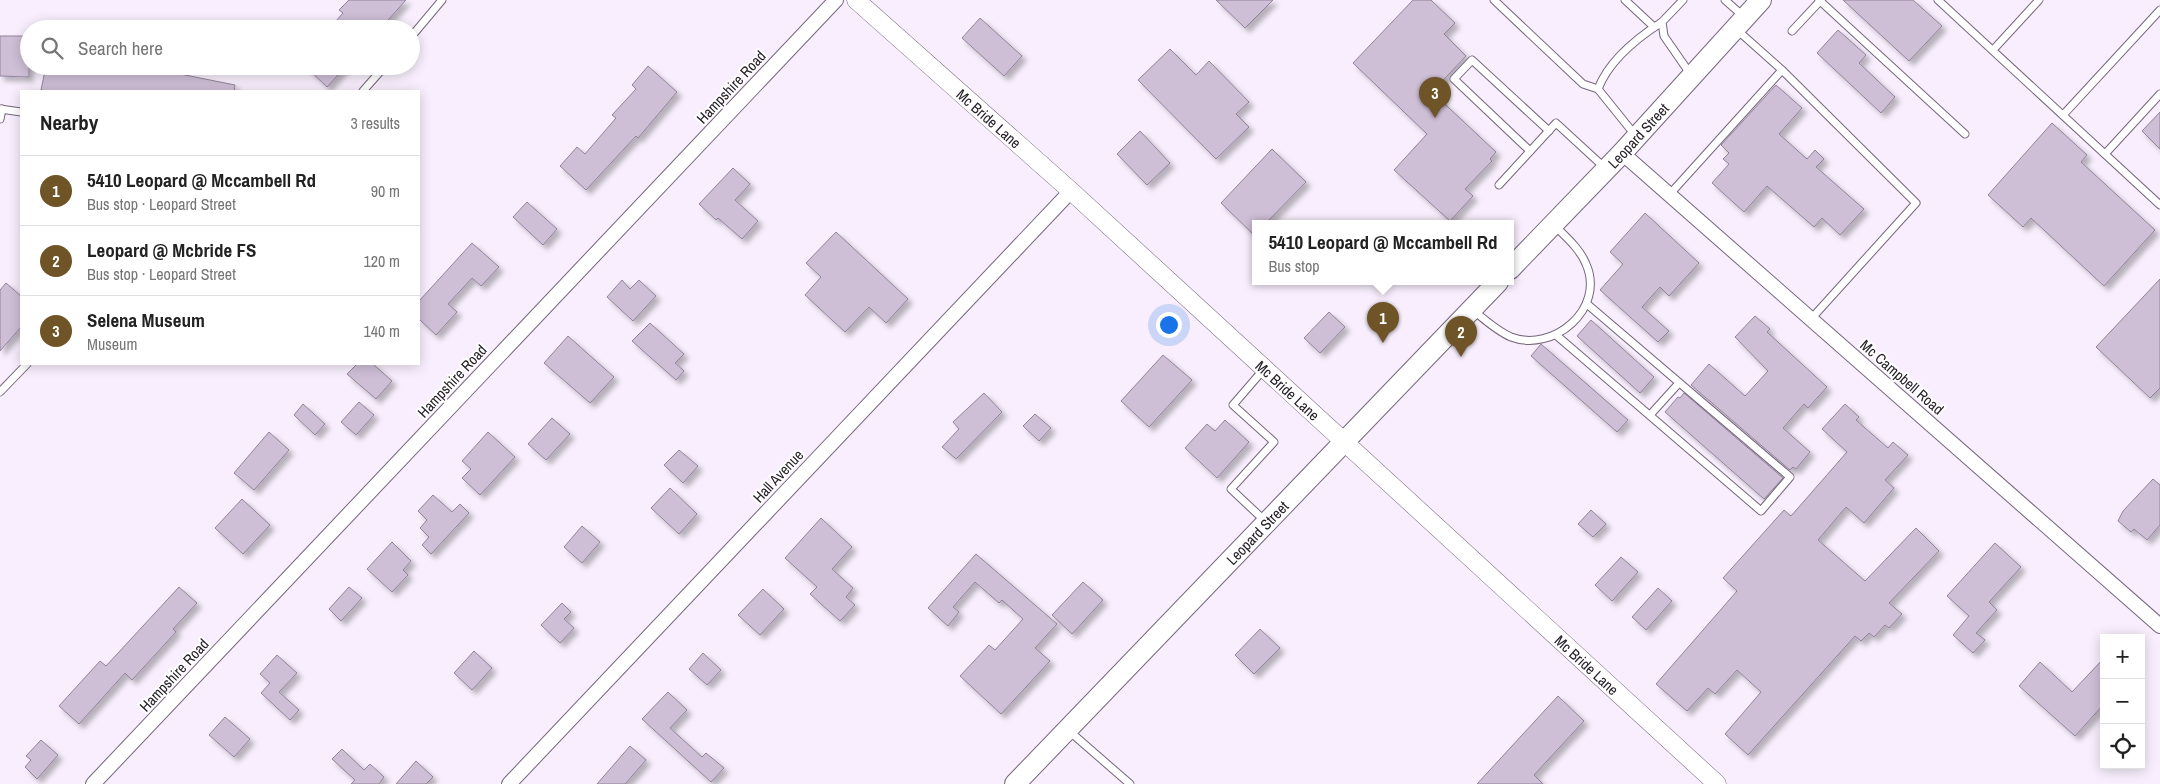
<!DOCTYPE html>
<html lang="en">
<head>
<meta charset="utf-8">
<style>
	:root { --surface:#fff; --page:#f6f6f6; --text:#222; --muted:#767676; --line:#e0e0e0; --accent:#6e5426 }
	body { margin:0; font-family:"Archivo Narrow",sans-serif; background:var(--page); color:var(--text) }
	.controls { position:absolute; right:15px; bottom:15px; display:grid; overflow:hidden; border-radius:0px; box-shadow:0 2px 12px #0003 }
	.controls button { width:45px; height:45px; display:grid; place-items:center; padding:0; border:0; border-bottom:1px solid var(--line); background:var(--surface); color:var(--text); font:25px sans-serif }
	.you { position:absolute; left:1168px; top:324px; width:18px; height:18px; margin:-12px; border:4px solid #fff; border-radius:50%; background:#1a73e8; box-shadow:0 0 0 8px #1a73e833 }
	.badge { display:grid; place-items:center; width:32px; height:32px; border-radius:50%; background:var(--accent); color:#fff; font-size:16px; font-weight:700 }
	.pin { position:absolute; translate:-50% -41px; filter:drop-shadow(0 1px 2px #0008) }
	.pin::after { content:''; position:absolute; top:26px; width:18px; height:15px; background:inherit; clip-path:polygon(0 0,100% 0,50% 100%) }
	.popup { position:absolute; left:1252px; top:220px; width:262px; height:65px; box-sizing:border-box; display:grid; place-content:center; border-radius:0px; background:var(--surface); filter:drop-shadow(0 1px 4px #0005); font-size:16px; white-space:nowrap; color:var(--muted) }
	.popup b { font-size:19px; color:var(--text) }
	.popup::after { content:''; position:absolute; left:50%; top:100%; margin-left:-10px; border:10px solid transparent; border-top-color:var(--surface) }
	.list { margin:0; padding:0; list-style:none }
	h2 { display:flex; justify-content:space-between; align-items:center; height:65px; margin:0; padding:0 20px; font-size:21px }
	h2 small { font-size:16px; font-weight:400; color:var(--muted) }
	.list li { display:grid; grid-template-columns:32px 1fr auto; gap:15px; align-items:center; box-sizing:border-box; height:70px; padding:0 20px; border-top:1px solid var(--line) }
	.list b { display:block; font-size:19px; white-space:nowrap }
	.list p { margin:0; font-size:16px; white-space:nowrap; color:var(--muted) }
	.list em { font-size:16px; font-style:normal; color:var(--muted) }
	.icon { flex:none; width:28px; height:28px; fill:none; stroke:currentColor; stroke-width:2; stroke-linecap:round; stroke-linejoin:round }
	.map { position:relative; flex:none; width:2160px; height:784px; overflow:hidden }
	.search { position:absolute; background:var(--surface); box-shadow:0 2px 12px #0003; left:20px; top:20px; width:400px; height:55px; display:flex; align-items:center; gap:12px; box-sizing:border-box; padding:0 18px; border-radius:28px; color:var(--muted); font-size:19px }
	.panel { position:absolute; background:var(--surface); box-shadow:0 2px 12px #0003; left:20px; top:90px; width:400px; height:275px; border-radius:0px }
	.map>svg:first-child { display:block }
</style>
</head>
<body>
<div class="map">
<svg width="2160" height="784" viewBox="0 0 2160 784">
	<defs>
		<filter id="shadow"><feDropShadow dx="4.5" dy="4.5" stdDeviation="2.5" flood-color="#0004"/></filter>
	</defs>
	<rect width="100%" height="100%" fill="#f8eefd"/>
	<g fill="#cebed6" stroke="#92839a" filter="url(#shadow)">
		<polygon points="349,0 406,0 380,29 329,29 343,13 339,10"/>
		<polygon points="1216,0 1273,0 1245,28"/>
		<polygon points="1413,0 1431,0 1455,23 1444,34 1466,56 1432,92 1496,152 1490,159 1492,161 1465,189 1473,196 1450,221 1394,170 1427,134 1353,63"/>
		<polygon points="1843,0 1913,0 1942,26 1909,61"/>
		<polygon points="980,18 1022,56 1004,76 962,38"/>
		<polygon points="1838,30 1866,55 1859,63 1895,97 1881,113 1817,53"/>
		<polygon points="0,36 29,36 29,77 0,76"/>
		<polygon points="1170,49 1196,75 1209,61 1249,102 1236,114 1249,127 1216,159 1138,80"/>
		<polygon points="46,66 140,66 235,85 234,91 48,91 41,90"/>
		<polygon points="305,66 346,66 327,87"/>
		<polygon points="648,66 677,92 638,138 636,136 586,190 560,166 577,147 585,154 616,118 612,115 636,89 632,85"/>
		<polygon points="1776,85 1802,108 1779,134 1807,159 1815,150 1824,159 1816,167 1864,209 1840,235 1822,218 1814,227 1767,186 1744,212 1712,183 1729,164 1723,159 1729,153 1721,145"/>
		<polygon points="2160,112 2160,149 2142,131"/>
		<polygon points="2052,123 2087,155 2081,162 2155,230 2104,286 2031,218 2023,227 1988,195"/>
		<polygon points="1140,131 1170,163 1147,185 1117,154"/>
		<polygon points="1272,149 1306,182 1265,224 1256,224 1256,237 1221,203"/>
		<polygon points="733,168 750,184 735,200 758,221 742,239 718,218 716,220 699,204"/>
		<polygon points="527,202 557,229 543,245 513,217"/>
		<polygon points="1645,213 1699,263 1669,296 1660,287 1642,307 1669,331 1658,342 1600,290 1623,264 1610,252"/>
		<polygon points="836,232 908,299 886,323 869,307 845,332 805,295 821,277 806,263"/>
		<polygon points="472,243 499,267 481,286 472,278 448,304 457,312 436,335 419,319 419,301"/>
		<polygon points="2160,279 2160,388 2150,398 2096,347"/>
		<polygon points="622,280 630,289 639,280 656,296 633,321 607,297"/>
		<polygon points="6,283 21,296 21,327 0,351 0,290"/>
		<polygon points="1329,312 1345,327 1320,353 1304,338"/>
		<polygon points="1755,316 1770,329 1767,332 1827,387 1808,408 1804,404 1783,428 1810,452 1796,469 1793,467 1790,470 1691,385 1709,364 1745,396 1768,371 1735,337"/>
		<polygon points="1591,320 1654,377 1640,393 1577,336"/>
		<polygon points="650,323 684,354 675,363 684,371 676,380 632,341"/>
		<polygon points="568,336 614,377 590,403 544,363"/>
		<polygon points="1541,344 1628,420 1617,432 1531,356"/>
		<polygon points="1163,355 1192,380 1149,427 1121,401"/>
		<polygon points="357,364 373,364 392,381 376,399 347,374"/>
		<polygon points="984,393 1002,412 956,459 942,447 959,429 953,422"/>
		<polygon points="1684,393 1783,478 1764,499 1665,412 1678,397 1680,398"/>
		<polygon points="359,402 374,415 356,435 341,422"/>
		<polygon points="303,404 325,424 315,435 294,415"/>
		<polygon points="1845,404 1859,417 1856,420 1888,448 1893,442 1908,455 1885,480 1894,488 1864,523 1846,507 1818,540 1865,581 1916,528 1939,551 1889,603 1902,614 1889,628 1885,625 1874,637 1869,633 1861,641 1855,636 1748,755 1725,734 1761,692 1737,670 1715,694 1708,688 1687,711 1656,684 1737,591 1723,578 1784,510 1791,516 1847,452 1822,429"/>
		<polygon points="1035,414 1051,428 1039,441 1023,426"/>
		<polygon points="552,418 570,434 546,460 528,444"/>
		<polygon points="1225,420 1249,442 1217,478 1185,448 1207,424 1215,431"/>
		<polygon points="269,432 289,450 254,490 234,473"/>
		<polygon points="488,432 515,457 480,495 462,478 471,469 462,461"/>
		<polygon points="679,450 698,466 683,483 664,465"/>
		<polygon points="2153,479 2160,485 2160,525 2147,540 2134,529 2131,532 2118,521 2123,511"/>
		<polygon points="670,488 697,514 679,534 651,508"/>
		<polygon points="433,495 452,512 460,504 469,513 431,554 422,545 429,537 420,528 427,520 418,511"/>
		<polygon points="242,499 270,525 243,554 215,528"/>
		<polygon points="1591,510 1606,524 1593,537 1578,524"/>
		<polygon points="821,518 852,547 832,569 853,588 846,597 855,605 840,621 810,594 817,587 785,558"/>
		<polygon points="582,526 600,542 582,563 564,547"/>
		<polygon points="392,542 411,561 403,570 408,575 392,592 367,569"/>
		<polygon points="1995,543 2021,567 1989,602 1997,610 1976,633 1985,640 1973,653 1953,635 1969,616 1947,596"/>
		<polygon points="976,554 1057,624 1035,648 1050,661 1001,714 960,676 989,645 995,650 1023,619 1002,600 999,603 975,582 953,607 959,612 948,626 928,608"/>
		<polygon points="1621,557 1638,572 1612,601 1595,585"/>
		<polygon points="1083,582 1103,600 1072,634 1052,615"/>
		<polygon points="179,587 197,603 173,629 176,632 132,680 125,673 79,724 59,706 100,661 106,666"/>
		<polygon points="349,587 362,598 341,621 329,609"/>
		<polygon points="1658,588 1672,601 1646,630 1632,617"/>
		<polygon points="763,589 784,609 760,635 738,615"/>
		<polygon points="562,603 571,612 564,619 574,628 560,643 541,625"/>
		<polygon points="1260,629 1280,648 1254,674 1235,655"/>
		<polygon points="474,651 492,668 472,690 454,673"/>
		<polygon points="703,653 721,670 707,685 689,669"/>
		<polygon points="277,655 297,673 279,692 299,710 290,720 261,693 270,683 260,674"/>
		<polygon points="2104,658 2104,704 2075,736 2019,686 2040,662 2072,692"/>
		<polygon points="668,692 687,710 670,728 702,757 706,753 724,768 711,782 642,719"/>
		<polygon points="1558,696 1584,721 1534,775 1543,784 1477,784"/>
		<polygon points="225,717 250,739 234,757 209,735"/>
		<polygon points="41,740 58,755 37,779 25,767 31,760 26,756"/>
		<polygon points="630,746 646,760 625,784 597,784"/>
		<polygon points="342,749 364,770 370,764 384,777 379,784 351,784 355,780 332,759"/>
		<polygon points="416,761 433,777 426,784 396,784"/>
	</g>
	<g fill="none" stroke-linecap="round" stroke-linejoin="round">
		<defs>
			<g id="service">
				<polyline points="1494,0 1583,84 1598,89"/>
				<polyline points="1625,0 1654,27"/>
				<polyline points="1683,0 1662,22 1664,36 1691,75"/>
				<polyline points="1725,0 1743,16"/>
				<polyline points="1819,0 1965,134"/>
				<polyline points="1938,0 2160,205"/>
				<polyline points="1736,29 1782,70 1916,203 1811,319"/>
				<polyline points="1792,31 1821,0"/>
				<polyline points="411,37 442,0"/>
				<polyline points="1993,50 2039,0"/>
				<polyline points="363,91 385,66"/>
				<polyline points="0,109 21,112"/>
				<polyline points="2063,115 2160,10"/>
				<polyline points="0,119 2,109"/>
				<path d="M1635 135 1598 89C1609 60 1637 38 1662 22"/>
				<polyline points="1530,151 1454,79 1472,60 1549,131"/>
				<polyline points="2105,154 2160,94"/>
				<polyline points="1499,185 1556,123 1605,168"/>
				<polyline points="1669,195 1782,70"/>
				<path d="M1473 310C1485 320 1497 331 1511 337 1553 353 1606 309 1586 264 1580 249 1566 237 1555 226"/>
				<polyline points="1556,335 1761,511 1790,477 1587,304"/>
				<polyline points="1264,369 1233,405 1274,442 1231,489 1265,521"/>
				<polyline points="0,392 27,364"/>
				<polyline points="1650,415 1679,383"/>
				<polyline points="1068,730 1130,784"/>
			</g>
			<g id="minor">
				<polyline points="1622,153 2160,626"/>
				<polyline points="93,784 836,0"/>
				<polyline points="509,784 1071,191"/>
			</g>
			<g id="tertiary">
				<path id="s1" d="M856 0 1071 191 1717 784"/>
			</g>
			<g id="secondary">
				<path id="s2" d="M1510 269 1622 153 1761 0"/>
				<path id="s3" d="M1015 784 1498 282"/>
			</g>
		</defs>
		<use href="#service" stroke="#75667c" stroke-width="9"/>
		<use href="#minor" stroke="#75667c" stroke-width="16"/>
		<use href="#tertiary" stroke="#75667c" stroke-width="19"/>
		<use href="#secondary" stroke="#75667c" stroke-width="22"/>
		<use href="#service" stroke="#fff" stroke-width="7"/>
		<use href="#minor" stroke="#fff" stroke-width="14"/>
		<use href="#tertiary" stroke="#fff" stroke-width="18"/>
		<use href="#secondary" stroke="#fff" stroke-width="20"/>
	</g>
	<g text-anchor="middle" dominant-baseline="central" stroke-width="4" stroke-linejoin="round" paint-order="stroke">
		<g font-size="15" fill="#27212a" stroke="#fff">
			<text transform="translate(731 87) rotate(-47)">Hampshire Road</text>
			<text stroke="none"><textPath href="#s1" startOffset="178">Mc Bride Lane</textPath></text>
			<text stroke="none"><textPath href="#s2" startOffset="185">Leopard Street</textPath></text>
			<text transform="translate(1902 377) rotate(41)">Mc Campbell Road</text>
			<text transform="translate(452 381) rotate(-47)">Hampshire Road</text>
			<text stroke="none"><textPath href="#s1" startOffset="582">Mc Bride Lane</textPath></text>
			<text transform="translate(778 476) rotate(-47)">Hall Avenue</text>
			<text stroke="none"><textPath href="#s3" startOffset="349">Leopard Street</textPath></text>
			<text stroke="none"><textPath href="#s1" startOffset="988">Mc Bride Lane</textPath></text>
			<text transform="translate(174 675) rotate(-47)">Hampshire Road</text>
		</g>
	</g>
</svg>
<div class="controls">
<button>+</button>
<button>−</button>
<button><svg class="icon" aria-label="locate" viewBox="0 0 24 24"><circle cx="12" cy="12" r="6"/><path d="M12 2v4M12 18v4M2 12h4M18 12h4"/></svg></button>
</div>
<div class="you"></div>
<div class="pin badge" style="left:1383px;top:343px">1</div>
<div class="popup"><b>5410 Leopard @ Mccambell Rd</b>Bus stop</div>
<div class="pin badge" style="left:1461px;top:357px">2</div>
<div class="pin badge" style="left:1435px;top:118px">3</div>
<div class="search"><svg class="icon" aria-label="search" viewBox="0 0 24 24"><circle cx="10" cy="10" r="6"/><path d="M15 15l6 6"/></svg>Search here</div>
<section class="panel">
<h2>Nearby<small>3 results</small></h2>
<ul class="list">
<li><span class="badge">1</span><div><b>5410 Leopard @ Mccambell Rd</b><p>Bus stop · Leopard Street</p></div><em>90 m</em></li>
<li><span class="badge">2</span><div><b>Leopard @ Mcbride FS</b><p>Bus stop · Leopard Street</p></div><em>120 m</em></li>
<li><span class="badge">3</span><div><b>Selena Museum</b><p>Museum</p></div><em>140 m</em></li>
</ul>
</section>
</div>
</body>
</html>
